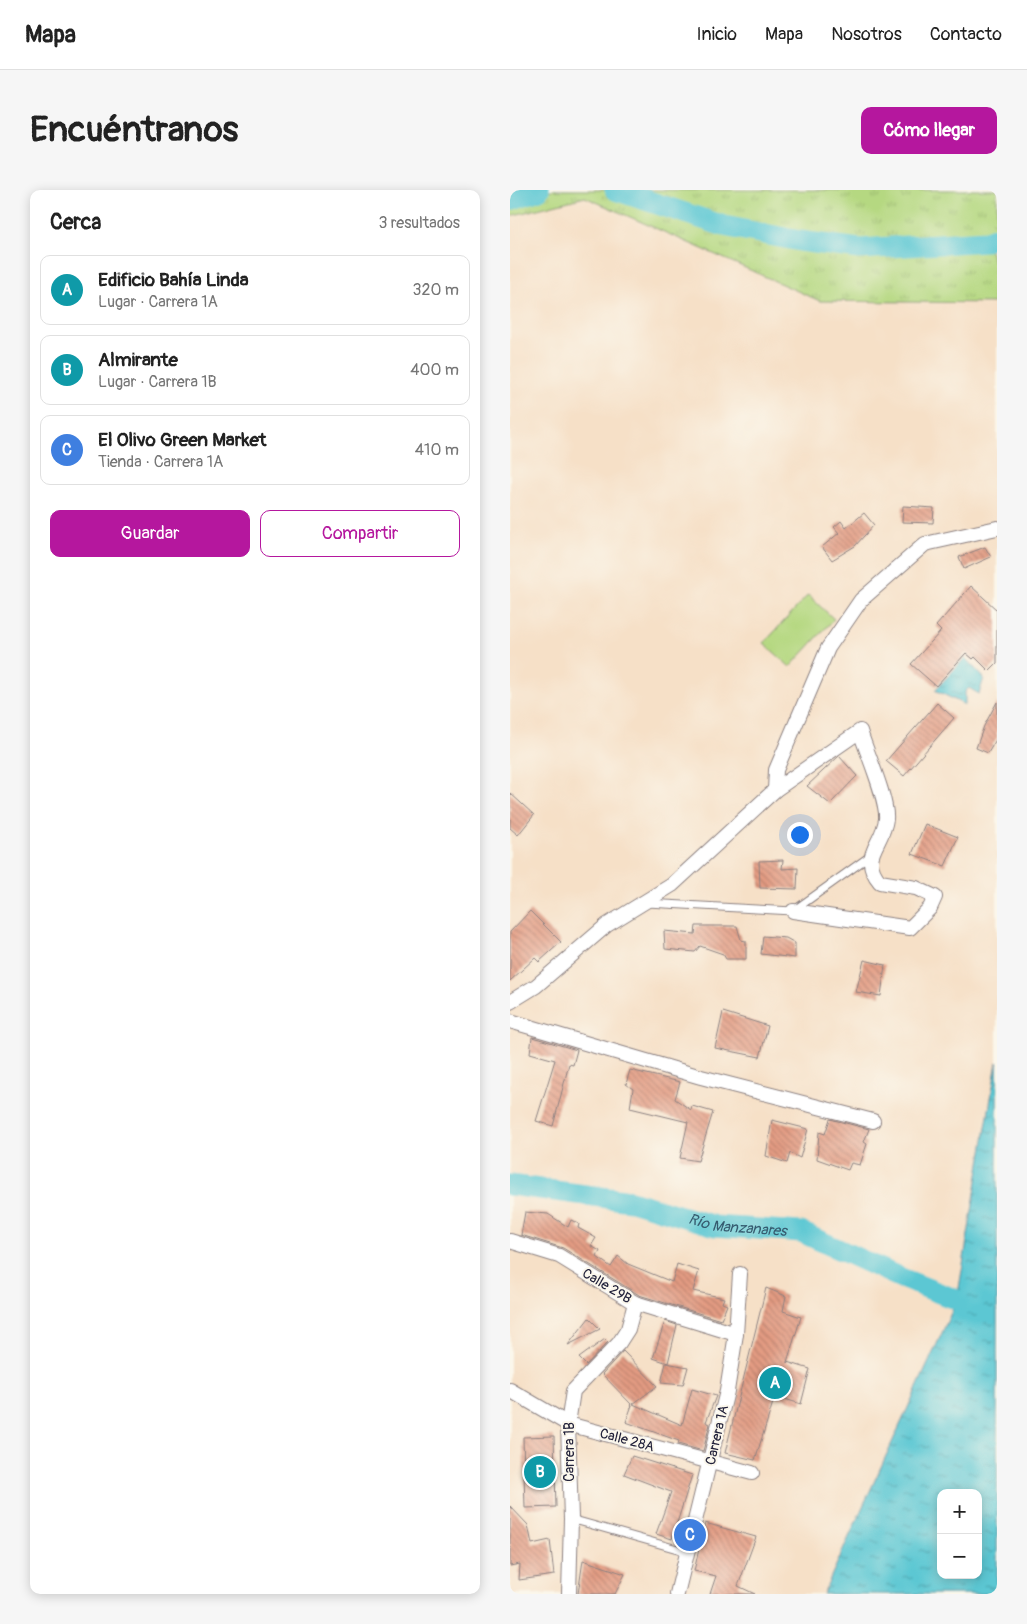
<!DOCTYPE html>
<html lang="es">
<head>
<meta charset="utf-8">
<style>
	:root { --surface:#fff; --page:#f6f6f6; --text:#222; --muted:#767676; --line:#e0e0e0; --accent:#b5179e }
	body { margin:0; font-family:Pangolin,sans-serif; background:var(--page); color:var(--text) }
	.controls { position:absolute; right:15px; bottom:15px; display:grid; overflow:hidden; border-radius:10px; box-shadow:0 2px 12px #0003 }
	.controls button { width:45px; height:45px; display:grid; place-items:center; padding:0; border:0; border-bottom:1px solid var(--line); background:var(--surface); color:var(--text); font:25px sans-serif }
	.you { position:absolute; left:289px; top:644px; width:18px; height:18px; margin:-12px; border:4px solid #fff; border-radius:50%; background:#1a73e8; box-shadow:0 0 0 8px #1a73e833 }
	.badge { display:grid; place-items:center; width:32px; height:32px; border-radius:50%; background:var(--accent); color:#fff; font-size:16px; font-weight:700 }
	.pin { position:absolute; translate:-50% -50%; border:2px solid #fff; box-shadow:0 1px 5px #0006 }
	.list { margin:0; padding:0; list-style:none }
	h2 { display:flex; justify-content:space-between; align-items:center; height:65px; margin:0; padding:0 20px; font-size:21px }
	h2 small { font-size:16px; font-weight:400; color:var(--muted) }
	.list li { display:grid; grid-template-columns:32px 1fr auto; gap:15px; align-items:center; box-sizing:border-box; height:70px; margin:0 10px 10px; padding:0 10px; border:1px solid var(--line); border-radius:10px }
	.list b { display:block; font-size:19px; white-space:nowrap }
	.list p { margin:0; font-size:16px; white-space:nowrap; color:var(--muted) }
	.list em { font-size:16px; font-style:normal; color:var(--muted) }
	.actions { display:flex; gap:10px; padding:15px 20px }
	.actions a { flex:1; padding:11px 0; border:1px solid var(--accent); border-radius:10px; text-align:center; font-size:18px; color:var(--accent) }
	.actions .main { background:var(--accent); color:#fff }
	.map { position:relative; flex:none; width:487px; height:1404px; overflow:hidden; border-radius:10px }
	header { display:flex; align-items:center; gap:30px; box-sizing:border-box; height:70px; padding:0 25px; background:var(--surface); border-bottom:1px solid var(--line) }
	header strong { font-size:24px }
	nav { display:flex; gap:28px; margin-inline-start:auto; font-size:18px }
	.intro { display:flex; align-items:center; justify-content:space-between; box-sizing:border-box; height:120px; padding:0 30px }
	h1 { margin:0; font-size:35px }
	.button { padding:12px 22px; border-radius:10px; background:var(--accent); color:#fff; font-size:18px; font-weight:700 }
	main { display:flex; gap:30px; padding:0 30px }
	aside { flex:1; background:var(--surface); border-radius:10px; box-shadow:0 2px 12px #0003 }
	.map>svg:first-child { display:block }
</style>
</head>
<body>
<header>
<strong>Mapa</strong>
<nav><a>Inicio</a><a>Mapa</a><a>Nosotros</a><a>Contacto</a></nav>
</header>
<div class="intro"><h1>Encuéntranos</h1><a class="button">Cómo llegar</a></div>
<main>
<aside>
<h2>Cerca<small>3 resultados</small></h2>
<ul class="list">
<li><span class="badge" style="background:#0f9aa8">A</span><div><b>Edificio Bahía Linda</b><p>Lugar · Carrera 1A</p></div><em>320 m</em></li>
<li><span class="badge" style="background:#0f9aa8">B</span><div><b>Almirante</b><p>Lugar · Carrera 1B</p></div><em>400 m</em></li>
<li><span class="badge" style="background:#3f7fe0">C</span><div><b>El Olivo Green Market</b><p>Tienda · Carrera 1A</p></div><em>410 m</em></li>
</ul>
<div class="actions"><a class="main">Guardar</a><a>Compartir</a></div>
</aside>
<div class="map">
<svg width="487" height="1404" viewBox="0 0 487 1404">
	<defs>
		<pattern id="grass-tufts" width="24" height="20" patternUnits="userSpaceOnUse" patternTransform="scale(1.25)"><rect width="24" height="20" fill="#b5d881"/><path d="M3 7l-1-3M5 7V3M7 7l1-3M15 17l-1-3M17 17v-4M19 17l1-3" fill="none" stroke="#9bb970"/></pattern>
		<pattern id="water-ripples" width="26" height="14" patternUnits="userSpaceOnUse" patternTransform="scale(1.25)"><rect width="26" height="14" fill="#5bc7d3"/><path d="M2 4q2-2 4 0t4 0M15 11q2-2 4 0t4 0" fill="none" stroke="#4ba1ac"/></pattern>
		<pattern id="building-back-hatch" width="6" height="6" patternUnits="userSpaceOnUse" patternTransform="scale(1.25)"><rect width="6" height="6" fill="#e39b82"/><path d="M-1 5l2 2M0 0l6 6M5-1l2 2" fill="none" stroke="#b87e6c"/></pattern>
	</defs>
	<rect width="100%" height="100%" fill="#fbf7ec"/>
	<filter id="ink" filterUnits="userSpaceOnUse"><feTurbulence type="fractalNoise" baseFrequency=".02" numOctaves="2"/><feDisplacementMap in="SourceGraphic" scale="10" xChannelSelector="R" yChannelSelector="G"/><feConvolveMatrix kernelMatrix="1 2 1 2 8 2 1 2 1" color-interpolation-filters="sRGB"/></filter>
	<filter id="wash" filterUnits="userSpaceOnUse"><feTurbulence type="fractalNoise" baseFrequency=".0096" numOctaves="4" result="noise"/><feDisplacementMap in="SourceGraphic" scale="20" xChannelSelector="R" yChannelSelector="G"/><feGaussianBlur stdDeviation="1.12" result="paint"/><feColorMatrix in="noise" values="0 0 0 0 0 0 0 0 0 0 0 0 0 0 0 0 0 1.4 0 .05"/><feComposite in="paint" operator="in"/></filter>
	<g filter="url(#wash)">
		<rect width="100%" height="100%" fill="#f6e0c7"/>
		<polygon fill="url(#grass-tufts)" stroke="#6c7d5e" points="0,0 487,0 487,54 478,56 487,80 487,113 310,111 75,7 0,26"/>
		<polygon fill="#b5d881" stroke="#6c7d5e" points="298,405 324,429 280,477 254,453"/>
		<g fill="url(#water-ripples)" stroke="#3e7487" fill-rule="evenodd">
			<polygon points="455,468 474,488 469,504 459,498 455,502 455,515 425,500"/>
			<path d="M487 872V1404H313L447 1110ZM431 1303H468V1385H431Z"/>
		</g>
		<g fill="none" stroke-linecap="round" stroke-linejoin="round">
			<g stroke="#5bc7d3" stroke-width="21">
				<polyline points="105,0 214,36 290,51 350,59 476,51 487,47"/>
				<polyline points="0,10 29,0"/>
				<path id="s1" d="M0 995 121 1011 205 1036 291 1042 391 1088 447 1110"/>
			</g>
		</g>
		<g id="blocks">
			<g fill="url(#building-back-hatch)">
				<polygon points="393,316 424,318 423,333 392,332"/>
				<polygon points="354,323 364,335 345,356 322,370 312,357 329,343 324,337 331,331 336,338"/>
				<polygon points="475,357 481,367 454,379 449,367"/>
				<polygon points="461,396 487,420 487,473 479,481 465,467 463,469 456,463 426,496 401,474 431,441 426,436"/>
				<polygon points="487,512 487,548 478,563 466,558 474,536"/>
				<polygon points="427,513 444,528 394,586 376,571"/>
				<polygon points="329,566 347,586 320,614 297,596"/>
				<polygon points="0,603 24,625 8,645 0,638"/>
				<polygon points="415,634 448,647 435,676 402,664"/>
				<polygon points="273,670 272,679 288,678 287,699 250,698 249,671"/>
				<polygon points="20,721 51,752 29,772 25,768 0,791 0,742"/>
				<polygon points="186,736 227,736 231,750 236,751 236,769 216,769 213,764 190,756 185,762 155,759 154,741 185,744"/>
				<polygon points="253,746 276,748 285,753 285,768 251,764"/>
				<polygon points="354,770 375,775 371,806 346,802"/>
				<polygon points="213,822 258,836 250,867 205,858"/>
				<polygon points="22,847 67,860 63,875 59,874 43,936 26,931 45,870 20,863"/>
				<polygon points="120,880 170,892 165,909 181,920 182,916 203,922 188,971 170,968 178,932 120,918 123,899 116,894"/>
				<polygon points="320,929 359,939 354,952 357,954 350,975 341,973 338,980 307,969 309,942 315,944"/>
				<polygon points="262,930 298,939 290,968 280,963 277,973 256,966"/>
				<polygon points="15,1022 38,1024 58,1037 61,1030 69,1034 68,1038 86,1048 81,1056 90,1061 87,1067 101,1077 108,1066 118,1074 162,1092 167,1074 189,1081 183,1101 214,1108 212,1113 217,1115 211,1130 129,1105 53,1058 11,1045"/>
				<polygon points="256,1098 276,1106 273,1121 291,1127 277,1172 300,1179 291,1214 265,1206 245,1270 215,1263"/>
				<polygon points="79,1128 90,1139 58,1155"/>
				<polygon points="155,1131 167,1135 158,1173 143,1168"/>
				<polygon points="95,1149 98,1152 76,1175 69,1168"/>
				<polygon points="113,1161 147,1196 123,1214 172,1235 182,1199 206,1206 196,1232 200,1234 193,1261 168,1254 169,1251 116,1232 122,1215 92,1184"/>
				<polygon points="156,1173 178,1177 173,1195 151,1193"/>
				<polygon points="44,1246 46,1317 15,1318 13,1247"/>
				<polygon points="122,1266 182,1285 162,1349 146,1344 161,1302 114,1284"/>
				<polygon points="0,1316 18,1335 22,1354 40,1350 44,1385 9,1390 10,1374 0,1376"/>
				<polygon points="195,1333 246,1347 228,1396 245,1404 200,1404 206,1386 184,1381"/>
				<polygon points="73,1370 115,1384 105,1404 68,1404"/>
			</g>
		</g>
	</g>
	<g filter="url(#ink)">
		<use href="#blocks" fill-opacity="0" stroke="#8c8181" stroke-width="1"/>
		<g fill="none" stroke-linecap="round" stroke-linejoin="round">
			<defs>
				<g id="lane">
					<polyline points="137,713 283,721 360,666"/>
					<polyline points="61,1329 178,1362"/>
				</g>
				<g id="street">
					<polyline points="265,600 266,580 318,458 351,410 415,354 487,338"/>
					<path d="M0 812 26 796 97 735 162 695 265 600 350 541C356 561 378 610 376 629 373 655 348 666 370 692L406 698 425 707 420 718 400 738 283 721"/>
					<polyline points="0,831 191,887 363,931"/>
					<polyline points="0,1051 49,1066 125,1113 226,1144"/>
					<polyline points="0,1200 58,1234 242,1283"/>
					<polyline points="59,1404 61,1329 58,1234 63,1201 109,1153 118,1139 125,1113"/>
					<polyline points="167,1404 217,1201 226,1144 230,1084"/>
				</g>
			</defs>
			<use href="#lane" stroke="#8c8181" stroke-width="9"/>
			<use href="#street" stroke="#8c8181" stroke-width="16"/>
			<use href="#lane" stroke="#fff" stroke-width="7"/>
			<use href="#street" stroke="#fff" stroke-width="14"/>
		</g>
	</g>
	<g text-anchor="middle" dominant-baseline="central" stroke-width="4" stroke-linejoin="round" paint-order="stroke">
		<g font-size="14" fill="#22223b" stroke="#fbf7ec">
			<text transform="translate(97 1096) rotate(31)">Calle 29B</text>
			<text transform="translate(207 1245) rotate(-77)">Carrera 1A</text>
			<text transform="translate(117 1250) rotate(15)">Calle 28A</text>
			<text transform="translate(59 1262) rotate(-90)">Carrera 1B</text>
		</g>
		<g font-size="15" font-style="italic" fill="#365c70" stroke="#fbf7ec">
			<text stroke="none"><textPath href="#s1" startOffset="232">Río Manzanares</textPath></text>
		</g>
	</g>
</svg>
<div class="controls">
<button>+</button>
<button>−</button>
</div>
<div class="you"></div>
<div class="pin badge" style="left:265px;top:1193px;background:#0f9aa8">A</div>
<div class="pin badge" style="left:30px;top:1282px;background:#0f9aa8">B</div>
<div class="pin badge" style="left:180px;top:1345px;background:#3f7fe0">C</div>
</div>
</main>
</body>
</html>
